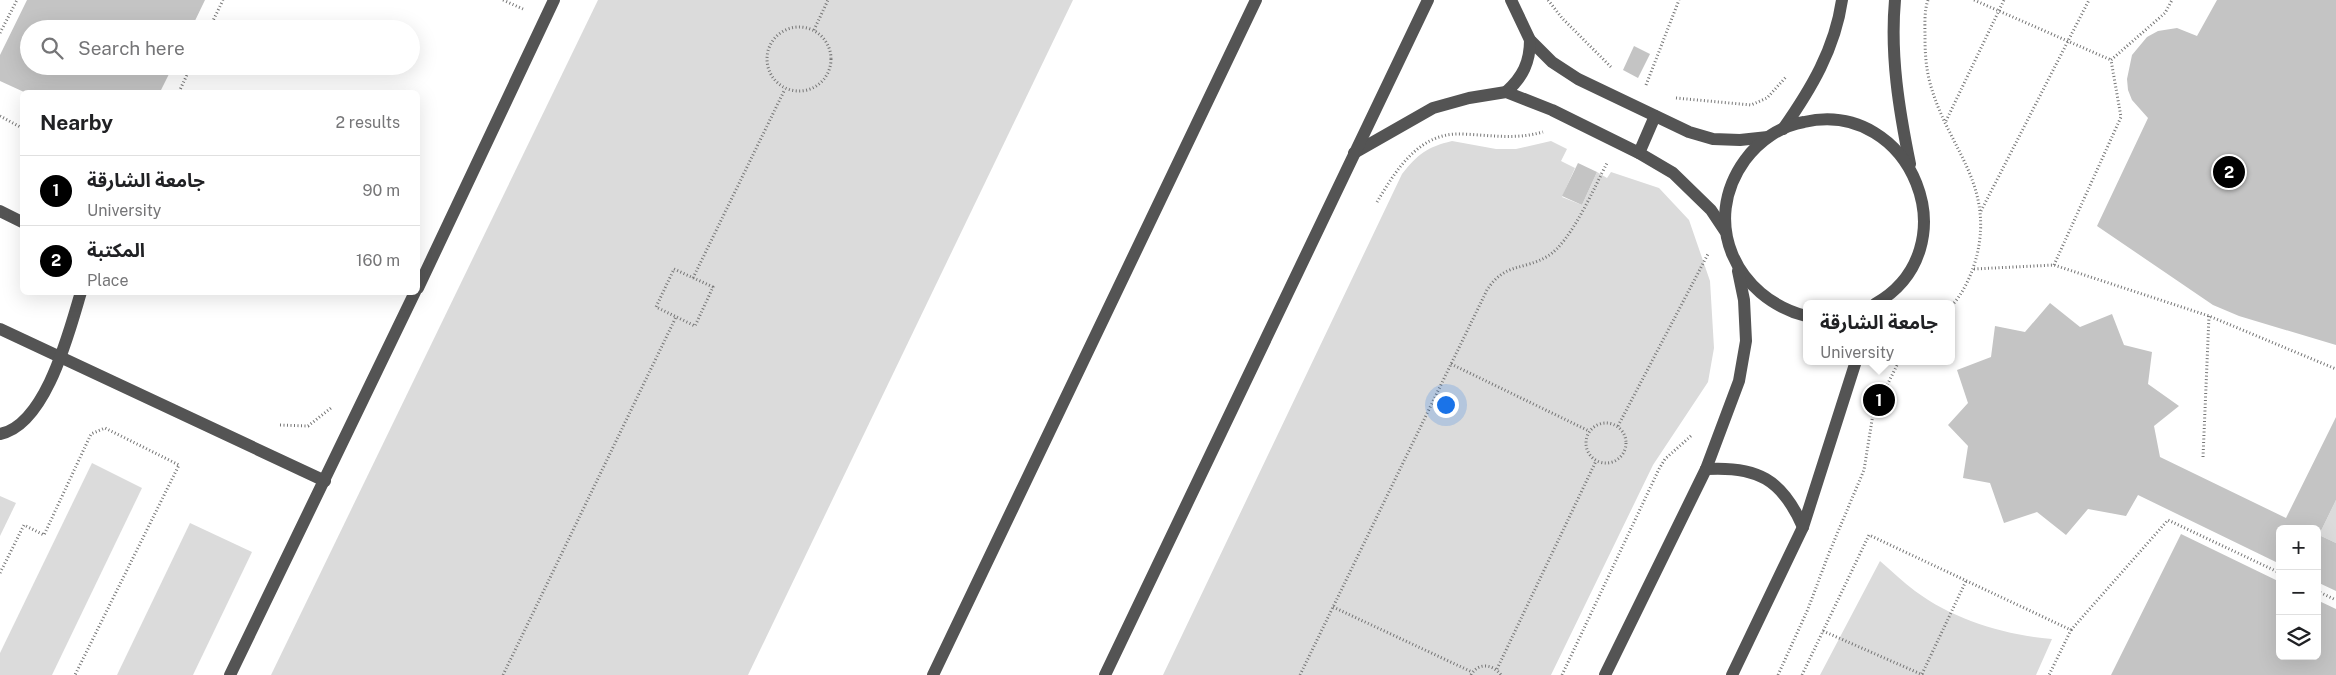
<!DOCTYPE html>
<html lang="en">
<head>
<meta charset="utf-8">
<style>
	:root { --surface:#fff; --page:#f6f6f6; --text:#202124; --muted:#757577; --line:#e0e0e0; --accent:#000 }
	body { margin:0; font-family:"Public Sans","Noto Sans Arabic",sans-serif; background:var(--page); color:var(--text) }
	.controls { position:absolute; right:15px; bottom:15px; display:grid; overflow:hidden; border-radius:8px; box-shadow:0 5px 20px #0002 }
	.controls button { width:45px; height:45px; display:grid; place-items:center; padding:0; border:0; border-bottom:1px solid var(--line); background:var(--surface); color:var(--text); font:25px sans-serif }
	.you { position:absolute; left:1445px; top:404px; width:18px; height:18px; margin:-12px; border:4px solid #fff; border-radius:50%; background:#1a73e8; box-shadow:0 0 0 8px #1a73e833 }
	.badge { display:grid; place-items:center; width:32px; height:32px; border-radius:50%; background:var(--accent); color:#fff; font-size:16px; font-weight:700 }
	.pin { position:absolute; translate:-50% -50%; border:2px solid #fff; box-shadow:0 1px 5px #0006 }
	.popup { position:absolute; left:1803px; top:300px; width:152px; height:65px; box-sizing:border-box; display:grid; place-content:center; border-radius:8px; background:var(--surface); filter:drop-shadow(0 1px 4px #0005); font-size:16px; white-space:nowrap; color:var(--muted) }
	.popup b { font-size:19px; color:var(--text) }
	.popup::after { content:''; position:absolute; left:50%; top:100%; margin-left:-10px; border:10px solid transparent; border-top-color:var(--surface) }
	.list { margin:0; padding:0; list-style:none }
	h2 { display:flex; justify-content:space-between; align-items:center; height:65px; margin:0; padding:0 20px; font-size:21px }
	h2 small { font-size:16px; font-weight:400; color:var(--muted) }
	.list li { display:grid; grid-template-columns:32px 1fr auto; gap:15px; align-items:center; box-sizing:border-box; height:70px; padding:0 20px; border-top:1px solid var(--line) }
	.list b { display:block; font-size:19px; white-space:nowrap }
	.list p { margin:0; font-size:16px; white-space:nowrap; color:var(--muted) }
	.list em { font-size:16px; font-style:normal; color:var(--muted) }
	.icon { flex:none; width:28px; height:28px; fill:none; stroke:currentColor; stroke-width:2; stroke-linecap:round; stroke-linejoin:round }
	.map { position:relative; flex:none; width:2336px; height:675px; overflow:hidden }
	.search { position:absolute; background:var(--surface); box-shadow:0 5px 20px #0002; left:20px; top:20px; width:400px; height:55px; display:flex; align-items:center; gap:12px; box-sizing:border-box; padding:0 18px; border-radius:28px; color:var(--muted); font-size:19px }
	.panel { position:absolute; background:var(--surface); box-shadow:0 5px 20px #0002; left:20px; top:90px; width:400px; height:205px; border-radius:8px }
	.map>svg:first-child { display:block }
</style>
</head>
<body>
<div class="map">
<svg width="2336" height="675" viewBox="0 0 2336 675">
	<rect width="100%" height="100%" fill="#fff"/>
	<g fill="#dbdbdb">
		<polygon points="598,0 1073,0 748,675 271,675"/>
		<path d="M1452 141 1496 149H1516L1551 141 1567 149 1561 161 1575 168 1562 197 1582 205 1597 172 1607 178 1611 172 1659 188 1689 220 1710 281 1714 348 1708 382 1653 465 1551 675H1163L1402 174C1418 154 1427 147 1452 141Z"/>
		<polygon points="92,463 142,488 52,675 0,675 0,653"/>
		<polygon points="0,496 16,503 0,536"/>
		<polygon points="2336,500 2336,543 2319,535"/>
		<polygon points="190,523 252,552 193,675 117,675"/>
		<path d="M1880 561C1892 571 1903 582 1915 591 1954 620 2005 635 2052 639L2036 675H1820Z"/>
	</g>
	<g fill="#c4c4c4">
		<polygon points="27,0 205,0 191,29 29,29 29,66 173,66 160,92 24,92 0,81 0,55"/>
		<polygon points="2217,0 2336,0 2336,345 2239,316 2213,305 2097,226 2148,118 2132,100 2128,90 2127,79 2132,55 2147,37 2158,31 2177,28 2197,36"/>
		<polygon points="1634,46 1650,54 1638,78 1623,70"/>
		<polygon points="1578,163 1597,172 1582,205 1562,196"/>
		<polygon points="2050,303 2080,327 2112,314 2124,345 2152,352 2148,384 2179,406 2154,426 2160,457 2286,518 2336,417 2336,500 2319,535 2336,543 2336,591 2317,582 2317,529 2280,529 2280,564 2138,495 2126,516 2088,509 2066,535 2037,512 2004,523 1990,483 1963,478 1968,446 1948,425 1968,403 1957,370 1991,357 1995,326 2025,332"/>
		<polygon points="2181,534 2280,582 2280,656 2317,656 2317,600 2336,609 2336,675 2111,675"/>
	</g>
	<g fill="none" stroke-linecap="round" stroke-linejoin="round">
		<g stroke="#767676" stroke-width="3" stroke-dasharray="1 2.5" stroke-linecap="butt">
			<polyline points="503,0 523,9"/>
			<polyline points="1548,0 1562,18 1612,68"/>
			<path d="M1928 0C1924 11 1925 26 1925 38 1925 53 1926 68 1930 83 1947 147 1994 182 1977 255 1973 271 1964 293 1952 305"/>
			<polyline points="1974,0 2111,60"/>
			<circle cx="799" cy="59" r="32"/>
			<polyline points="209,29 223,0"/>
			<polyline points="814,30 828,0"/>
			<polyline points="0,33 17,0"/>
			<polyline points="1646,85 1679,0"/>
			<polyline points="179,92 191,66"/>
			<polyline points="1676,98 1751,105 1767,98 1786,77"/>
			<polyline points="0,116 22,128"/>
			<polyline points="1946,121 2004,0"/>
			<path d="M1377 202C1396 170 1419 132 1462 134 1490 135 1515 140 1543 132"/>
			<polyline points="1981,211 2089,0"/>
			<polyline points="2054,265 2121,117 2111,60 2165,13 2172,0"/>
			<polygon points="674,269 713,287 695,326 656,307"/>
			<polyline points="1974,269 2054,265 2209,316 2336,369"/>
			<polyline points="693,278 785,89"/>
			<polyline points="1451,364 1589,431"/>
			<circle cx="1606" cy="443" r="20"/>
			<polyline points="280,425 308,426 331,408"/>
			<polyline points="1618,426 1708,254"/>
			<polyline points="2203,457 2209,316"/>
			<polyline points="0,573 24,525 44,535 91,434 105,428 179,465 75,675"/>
			<polyline points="2317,591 2336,600"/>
			<polyline points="1333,607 1472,672"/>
			<polyline points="2071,630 2168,520 2280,573"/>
			<polyline points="1823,631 1923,675"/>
			<polyline points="1497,669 1596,461"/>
			<polyline points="1922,674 1966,581"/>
			<polyline points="503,675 676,317"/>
			<path d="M1300 675 1487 290C1505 262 1523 271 1548 256 1571 242 1594 188 1607 163"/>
			<path d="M1471 675C1478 662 1493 664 1501 675"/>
			<polyline points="1562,675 1659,469 1665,459 1692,435"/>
			<polyline points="1778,675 1808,609 1829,553 1864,470 1873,414 1899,361"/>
			<polyline points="1802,675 1869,535 2071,630 2049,675"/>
		</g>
		<g stroke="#545454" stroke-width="12">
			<polyline points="1511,0 1530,40 1552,62 1578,79 1689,132 1713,139 1740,140 1768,137"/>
			<path d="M1895 0C1890 55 1899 110 1910 164"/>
			<path d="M1506 92C1523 77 1530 62 1530 40"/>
			<path d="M1783 129C1811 89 1835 49 1842 0"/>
			<polyline points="1354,153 1433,108 1469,98 1506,92 1552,110 1639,153 1673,173 1711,210 1725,231"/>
			<polyline points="1639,153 1655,116"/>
			<polyline points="0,211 22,222"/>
			<polyline points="418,288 554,0"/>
			<path d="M1806 316C1736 298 1700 222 1745 160 1759 141 1780 126 1804 122 1912 98 1972 249 1875 304"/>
			<polyline points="0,329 325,481"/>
			<path d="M0 434C46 425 69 332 81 292"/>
			<path d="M1706 469C1757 466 1782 479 1803 527"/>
			<polyline points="230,675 415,292"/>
			<polyline points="933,675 1256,0"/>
			<polyline points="1105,675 1428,0"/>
			<polyline points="1605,675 1706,469 1739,381 1746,341 1744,300 1738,271"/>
			<polyline points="1732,675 1803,527 1856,361"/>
		</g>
	</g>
</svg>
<div class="controls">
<button>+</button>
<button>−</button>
<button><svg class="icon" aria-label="layers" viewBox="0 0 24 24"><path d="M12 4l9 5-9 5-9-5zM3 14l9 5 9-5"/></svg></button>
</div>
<div class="you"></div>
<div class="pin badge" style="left:1879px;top:400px">1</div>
<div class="popup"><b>جامعة الشارقة</b>University</div>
<div class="pin badge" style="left:2229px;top:172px">2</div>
<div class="search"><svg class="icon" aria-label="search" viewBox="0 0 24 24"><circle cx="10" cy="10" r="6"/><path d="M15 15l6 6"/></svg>Search here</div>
<section class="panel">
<h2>Nearby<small>2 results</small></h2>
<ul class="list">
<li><span class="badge">1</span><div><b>جامعة الشارقة</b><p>University</p></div><em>90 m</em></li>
<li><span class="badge">2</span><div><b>المكتبة</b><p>Place</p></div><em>160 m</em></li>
</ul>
</section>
</div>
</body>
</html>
